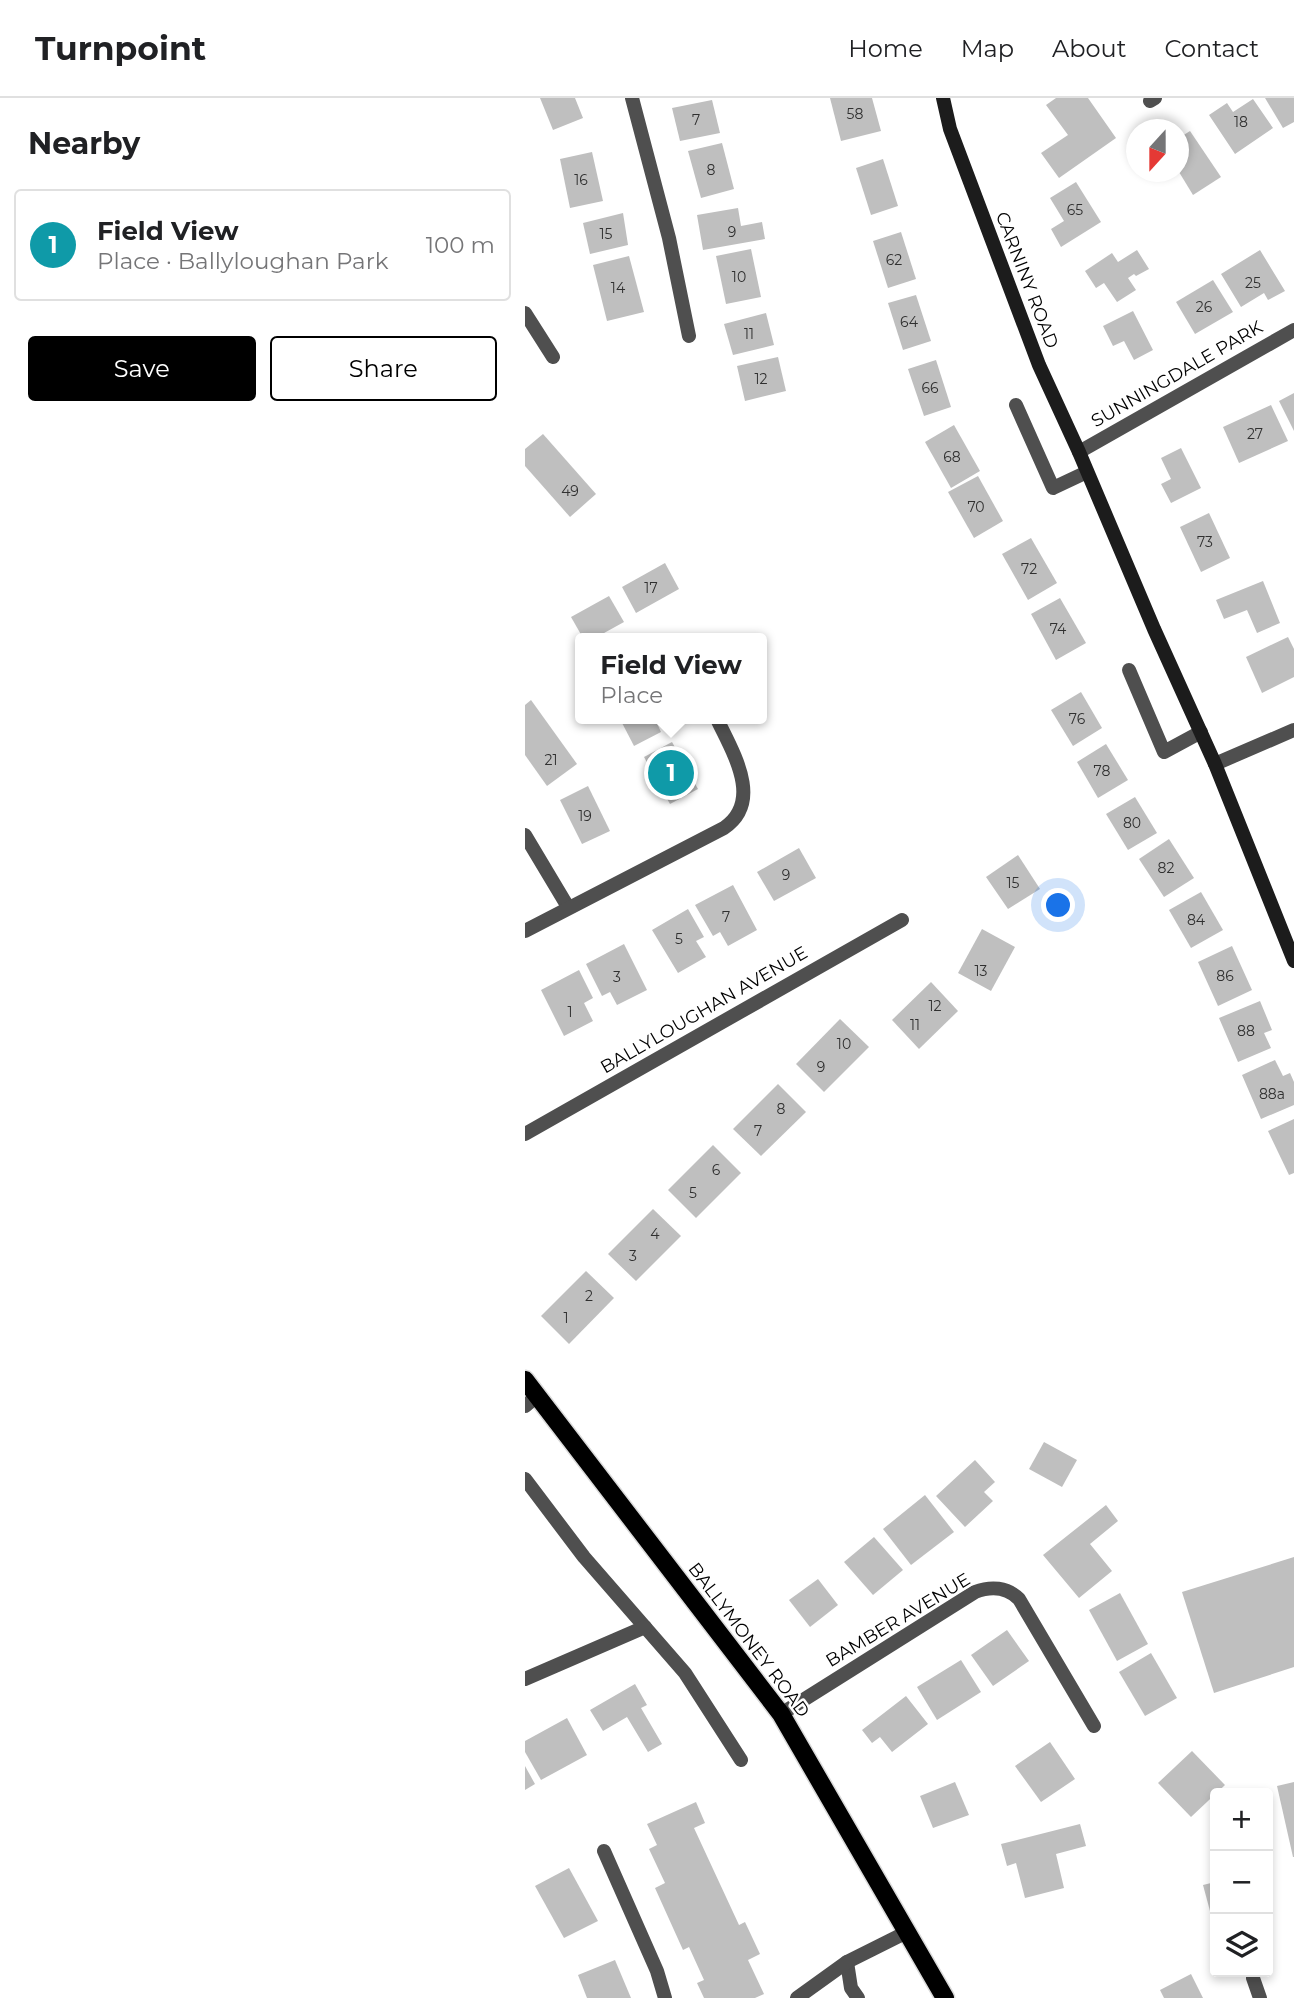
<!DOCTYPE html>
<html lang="en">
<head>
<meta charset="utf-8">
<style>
	:root { --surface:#fff; --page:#f6f6f6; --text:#202124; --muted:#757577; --line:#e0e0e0; --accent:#000 }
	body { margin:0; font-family:Montserrat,sans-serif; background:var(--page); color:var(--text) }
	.controls { position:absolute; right:21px; bottom:21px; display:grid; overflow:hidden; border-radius:7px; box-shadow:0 4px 10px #0003 }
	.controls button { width:63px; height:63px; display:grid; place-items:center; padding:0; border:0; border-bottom:2px solid var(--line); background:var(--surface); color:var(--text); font:35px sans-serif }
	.compass { position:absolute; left:601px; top:21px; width:63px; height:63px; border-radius:50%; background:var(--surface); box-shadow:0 4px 10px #0003; rotate:201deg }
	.you { position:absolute; left:534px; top:808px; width:24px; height:24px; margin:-18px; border:5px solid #fff; border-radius:50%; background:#1a73e8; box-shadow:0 0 0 10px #1a73e833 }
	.badge { display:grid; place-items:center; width:46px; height:46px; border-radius:50%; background:var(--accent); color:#fff; font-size:23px; font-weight:700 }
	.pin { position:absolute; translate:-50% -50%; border:4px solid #fff; box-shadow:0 2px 7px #0006 }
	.popup { position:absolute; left:50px; top:535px; width:192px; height:91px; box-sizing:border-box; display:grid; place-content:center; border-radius:7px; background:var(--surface); filter:drop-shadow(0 2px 5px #0005); font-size:23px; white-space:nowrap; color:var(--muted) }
	.popup b { font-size:26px; color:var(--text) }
	.popup::after { content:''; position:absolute; left:50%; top:100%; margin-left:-14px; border:14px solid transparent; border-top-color:var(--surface) }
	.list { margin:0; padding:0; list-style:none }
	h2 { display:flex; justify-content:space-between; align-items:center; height:91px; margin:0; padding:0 28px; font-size:30px }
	h2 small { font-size:23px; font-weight:400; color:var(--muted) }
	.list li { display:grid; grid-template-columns:46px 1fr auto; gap:21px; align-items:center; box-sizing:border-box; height:112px; margin:0 14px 14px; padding:0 14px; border:2px solid var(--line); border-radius:7px }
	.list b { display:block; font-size:26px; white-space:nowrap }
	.list p { margin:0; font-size:23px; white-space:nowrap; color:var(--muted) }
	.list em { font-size:23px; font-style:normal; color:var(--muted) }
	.actions { display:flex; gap:14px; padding:21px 28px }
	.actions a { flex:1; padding:16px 0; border:2px solid var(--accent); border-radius:7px; text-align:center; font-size:24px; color:var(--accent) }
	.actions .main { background:var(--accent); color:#fff }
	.icon { flex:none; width:38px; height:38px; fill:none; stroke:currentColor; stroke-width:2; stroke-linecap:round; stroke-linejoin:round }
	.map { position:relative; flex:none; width:769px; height:1900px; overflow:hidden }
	header { display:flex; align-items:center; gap:42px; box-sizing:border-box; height:98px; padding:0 35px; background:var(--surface); border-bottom:2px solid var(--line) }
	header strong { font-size:33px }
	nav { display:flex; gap:38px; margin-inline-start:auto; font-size:24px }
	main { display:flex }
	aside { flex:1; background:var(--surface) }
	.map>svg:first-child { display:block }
</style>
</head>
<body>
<header>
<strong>Turnpoint</strong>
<nav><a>Home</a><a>Map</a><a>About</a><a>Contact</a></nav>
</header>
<main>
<aside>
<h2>Nearby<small></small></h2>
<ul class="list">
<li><span class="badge" style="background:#0f9aa8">1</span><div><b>Field View</b><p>Place · Ballyloughan Park</p></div><em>100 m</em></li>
</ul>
<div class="actions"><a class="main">Save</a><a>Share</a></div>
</aside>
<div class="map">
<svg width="769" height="1900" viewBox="0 0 769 1900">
	<rect width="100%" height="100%" fill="#fff"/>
	<g fill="#bfbfbf">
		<polygon points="15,0 50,0 58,20 28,32"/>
		<polygon points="305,0 347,0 356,33 316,43"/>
		<polygon points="531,0 563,0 591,40 534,80 516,55 543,37 521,7"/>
		<polygon points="740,0 769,0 769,24 758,30"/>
		<polygon points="728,1 748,30 710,56 684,17 702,5 708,14"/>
		<polygon points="187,2 195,35 155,43 147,10"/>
		<polygon points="665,33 696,79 668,97 654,74 654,40"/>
		<polygon points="197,45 209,91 176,100 163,53"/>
		<polygon points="67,54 78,103 45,110 35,61"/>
		<polygon points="358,61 373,108 346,117 331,70"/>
		<polygon points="551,84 576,124 536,149 526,131 539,123 525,100"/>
		<polygon points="213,110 216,128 237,124 240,141 178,152 172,117"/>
		<polygon points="98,115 103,147 65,156 58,125"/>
		<polygon points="376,134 391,181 363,190 348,143"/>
		<polygon points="226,151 236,199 201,206 191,158"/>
		<polygon points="612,152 624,171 611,178 609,176 603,180 611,192 592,204 579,185 571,190 560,173 587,155 593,164"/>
		<polygon points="735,152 760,193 743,202 739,195 716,209 696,176"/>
		<polygon points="104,158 119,214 82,223 68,167"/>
		<polygon points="688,182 708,214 670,236 651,204"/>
		<polygon points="391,197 406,243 378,252 363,205"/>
		<polygon points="608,213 628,252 609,262 599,243 588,248 578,228"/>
		<polygon points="241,215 249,247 208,257 199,226"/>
		<polygon points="253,259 261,293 220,303 212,268"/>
		<polygon points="411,262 426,309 399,318 383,271"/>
		<polygon points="769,295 769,333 754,303"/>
		<polygon points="746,307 763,343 714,365 698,329"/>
		<polygon points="429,327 455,373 426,390 400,344"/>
		<polygon points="18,336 71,396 45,419 0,368 0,351"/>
		<polygon points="656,350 676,390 646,405 636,386 646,381 636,360"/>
		<polygon points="453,378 478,423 449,440 423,394"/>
		<polygon points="684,415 705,460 676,474 655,429"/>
		<polygon points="506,440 532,485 503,502 477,456"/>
		<polygon points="140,465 154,491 111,515 97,489"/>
		<polygon points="738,483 755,525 732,535 722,512 699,521 691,502"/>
		<polygon points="84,498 99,524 70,540 58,540 46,519"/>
		<polygon points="535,500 561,545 531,562 506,516"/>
		<polygon points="763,539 769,551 769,579 737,595 721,559"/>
		<polygon points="556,594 577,630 548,648 526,612"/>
		<polygon points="6,602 52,666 22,688 0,657 0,607"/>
		<polygon points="95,621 130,621 136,634 109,648"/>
		<polygon points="147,644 173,691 145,706 119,659"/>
		<polygon points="581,646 603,682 573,700 552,664"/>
		<polygon points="63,688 85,733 57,746 35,702"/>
		<polygon points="610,699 632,735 603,752 581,716"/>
		<polygon points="644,741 669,780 639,799 614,761"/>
		<polygon points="274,750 291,780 249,803 232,774"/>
		<polygon points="493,757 515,791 483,811 461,779"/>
		<polygon points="208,787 232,832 203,848 195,834 188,838 170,807"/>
		<polygon points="676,794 698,832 666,850 644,812"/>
		<polygon points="163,811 179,839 171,843 181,859 153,875 127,832"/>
		<polygon points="457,831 490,849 466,893 433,875"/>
		<polygon points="99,846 122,892 92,907 85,894 77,898 61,866"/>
		<polygon points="707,848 727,892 693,908 673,864"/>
		<polygon points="54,872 68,900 59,905 68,923 39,938 16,892"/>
		<polygon points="406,884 433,913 394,951 367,922"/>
		<polygon points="735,903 747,932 739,935 746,950 713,964 694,920"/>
		<polygon points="315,921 344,949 299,994 271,966"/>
		<polygon points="750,962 758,978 765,975 769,984 769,1007 736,1021 717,977"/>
		<polygon points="253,986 281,1014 236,1058 208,1031"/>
		<polygon points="769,1021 769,1075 764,1077 743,1033"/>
		<polygon points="188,1047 216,1075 171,1120 143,1092"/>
		<polygon points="128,1111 156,1138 111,1183 83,1156"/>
		<polygon points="61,1173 89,1200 44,1246 16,1218"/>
		<polygon points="519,1344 552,1362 537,1389 504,1371"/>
		<polygon points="450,1362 470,1384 459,1394 468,1403 440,1429 411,1398"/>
		<polygon points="400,1397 429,1434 386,1467 358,1431"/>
		<polygon points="581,1407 593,1423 565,1446 587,1473 554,1500 518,1457"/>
		<polygon points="349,1439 378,1472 348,1497 319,1464"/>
		<polygon points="769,1459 769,1569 689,1595 657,1494"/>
		<polygon points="293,1481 313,1507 285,1529 264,1502"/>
		<polygon points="595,1495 623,1546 592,1563 564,1512"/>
		<polygon points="482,1532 504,1563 468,1588 446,1557"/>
		<polygon points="626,1555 652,1600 620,1618 594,1574"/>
		<polygon points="436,1562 456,1594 412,1622 392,1589"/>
		<polygon points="110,1586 122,1607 116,1610 137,1646 123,1654 102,1619 78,1633 65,1612"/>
		<polygon points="381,1598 403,1626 367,1654 355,1639 347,1645 337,1632"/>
		<polygon points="42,1620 62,1657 16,1682 0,1654 0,1643"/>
		<polygon points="525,1644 550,1681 516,1704 490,1668"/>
		<polygon points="667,1653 700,1687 666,1719 633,1685"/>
		<polygon points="0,1668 10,1686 0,1692"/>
		<polygon points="430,1684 444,1717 408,1730 395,1698"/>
		<polygon points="769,1684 769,1759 768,1759 752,1688"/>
		<polygon points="171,1704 180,1725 169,1730 214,1827 220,1824 235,1856 223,1862 239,1896 230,1900 179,1900 172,1885 179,1882 164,1849 158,1852 130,1790 140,1785 124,1751 132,1747 122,1726"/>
		<polygon points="555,1726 561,1748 531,1756 539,1790 500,1800 491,1765 482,1768 476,1746"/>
		<polygon points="44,1770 73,1823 39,1840 10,1788"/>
		<polygon points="690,1784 690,1828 689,1828 678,1787"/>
		<polygon points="90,1862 106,1900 62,1900 53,1877"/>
		<polygon points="666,1876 678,1900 639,1900 635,1892"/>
	</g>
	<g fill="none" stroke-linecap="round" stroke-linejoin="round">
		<defs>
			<polyline id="primary" points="0,1282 256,1616 420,1900"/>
		</defs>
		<use href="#primary" stroke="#dbdbdb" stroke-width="21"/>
		<g stroke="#4f4f4f" stroke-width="14">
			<polyline points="79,1753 132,1873 140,1900"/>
			<polyline points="322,1864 326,1890 333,1900"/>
			<polyline points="272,1900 322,1864 382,1834"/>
		</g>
		<g stroke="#4f4f4f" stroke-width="14">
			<polyline points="107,0 144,140 164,238"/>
			<polyline points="625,3 630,0"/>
			<polyline points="0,215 28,259"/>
			<polyline points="491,307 528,390 562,374"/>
			<polyline points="554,354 769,232"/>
			<polyline points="604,572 639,654 676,634"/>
			<polyline points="690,666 769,632"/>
			<polyline points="0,737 43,809"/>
			<path d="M0 833 199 730C239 703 207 653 192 621"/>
			<polyline points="0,1036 377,822"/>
			<polyline points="0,1308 12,1298"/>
			<polyline points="0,1381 59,1459 160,1575 216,1662"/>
			<polyline points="0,1581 120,1529"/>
			<path d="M256 1616 450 1494C466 1488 482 1489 494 1501L569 1628"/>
			<polyline points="728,1880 735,1900"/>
		</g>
		<polyline stroke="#1c1c1c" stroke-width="14" points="418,0 425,31 514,267 554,354 629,531 690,666 769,863"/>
		<use href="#primary" stroke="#000" stroke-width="18"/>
	</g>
	<g text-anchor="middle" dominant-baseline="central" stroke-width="5" stroke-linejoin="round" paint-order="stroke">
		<g font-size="14" fill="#303030">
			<text x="330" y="16">58</text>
			<text x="171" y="22">7</text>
			<text x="716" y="24">18</text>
			<text x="186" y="72">8</text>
			<text x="56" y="82">16</text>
			<text x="550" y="112">65</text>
			<text x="207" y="134">9</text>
			<text x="81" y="136">15</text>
			<text x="369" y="162">62</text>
			<text x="214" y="179">10</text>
			<text x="728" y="185">25</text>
			<text x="93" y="190">14</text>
			<text x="679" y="209">26</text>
			<text x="384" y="224">64</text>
			<text x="224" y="236">11</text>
			<text x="236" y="281">12</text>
			<text x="405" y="290">66</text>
			<text x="730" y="336">27</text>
			<text x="427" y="359">68</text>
			<text x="45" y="393">49</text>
			<text x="451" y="409">70</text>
			<text x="680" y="444">73</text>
			<text x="504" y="471">72</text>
			<text x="126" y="490">17</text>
			<text x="533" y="531">74</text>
			<text x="552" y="621">76</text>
			<text x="26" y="662">21</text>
			<text x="577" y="673">78</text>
			<text x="60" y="718">19</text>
			<text x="607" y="725">80</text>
			<text x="641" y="770">82</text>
			<text x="261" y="777">9</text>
			<text x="488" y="785">15</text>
			<text x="201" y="819">7</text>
			<text x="671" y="822">84</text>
			<text x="154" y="841">5</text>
			<text x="456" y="873">13</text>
			<text x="700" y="878">86</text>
			<text x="92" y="879">3</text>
			<text x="410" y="908">12</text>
			<text x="45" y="914">1</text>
			<text x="390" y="927">11</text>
			<text x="721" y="933">88</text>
			<text x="319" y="946">10</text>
			<text x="296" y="969">9</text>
			<text x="747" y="996">88a</text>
			<text x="256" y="1011">8</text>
			<text x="233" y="1033">7</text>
			<text x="191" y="1072">6</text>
			<text x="168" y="1095">5</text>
			<text x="130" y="1136">4</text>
			<text x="108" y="1158">3</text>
			<text x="64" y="1198">2</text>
			<text x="41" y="1220">1</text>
		</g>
		<g font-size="18" fill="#000" stroke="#fff">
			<text transform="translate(502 182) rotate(69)">CARNINY ROAD</text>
			<text transform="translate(652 276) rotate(-30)">SUNNINGDALE PARK</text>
			<text transform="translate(179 912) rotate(-30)">BALLYLOUGHAN AVENUE</text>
			<text transform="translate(373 1522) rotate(-31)">BAMBER AVENUE</text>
			<text transform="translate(224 1542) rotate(53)">BALLYMONEY ROAD</text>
		</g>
	</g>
</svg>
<div class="controls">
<button>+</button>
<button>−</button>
<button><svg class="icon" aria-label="layers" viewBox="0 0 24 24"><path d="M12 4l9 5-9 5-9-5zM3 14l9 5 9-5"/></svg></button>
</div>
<svg class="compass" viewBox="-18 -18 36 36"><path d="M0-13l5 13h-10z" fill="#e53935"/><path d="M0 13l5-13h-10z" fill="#757577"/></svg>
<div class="you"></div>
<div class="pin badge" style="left:146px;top:675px;background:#0f9aa8">1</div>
<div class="popup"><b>Field View</b>Place</div>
</div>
</main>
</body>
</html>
